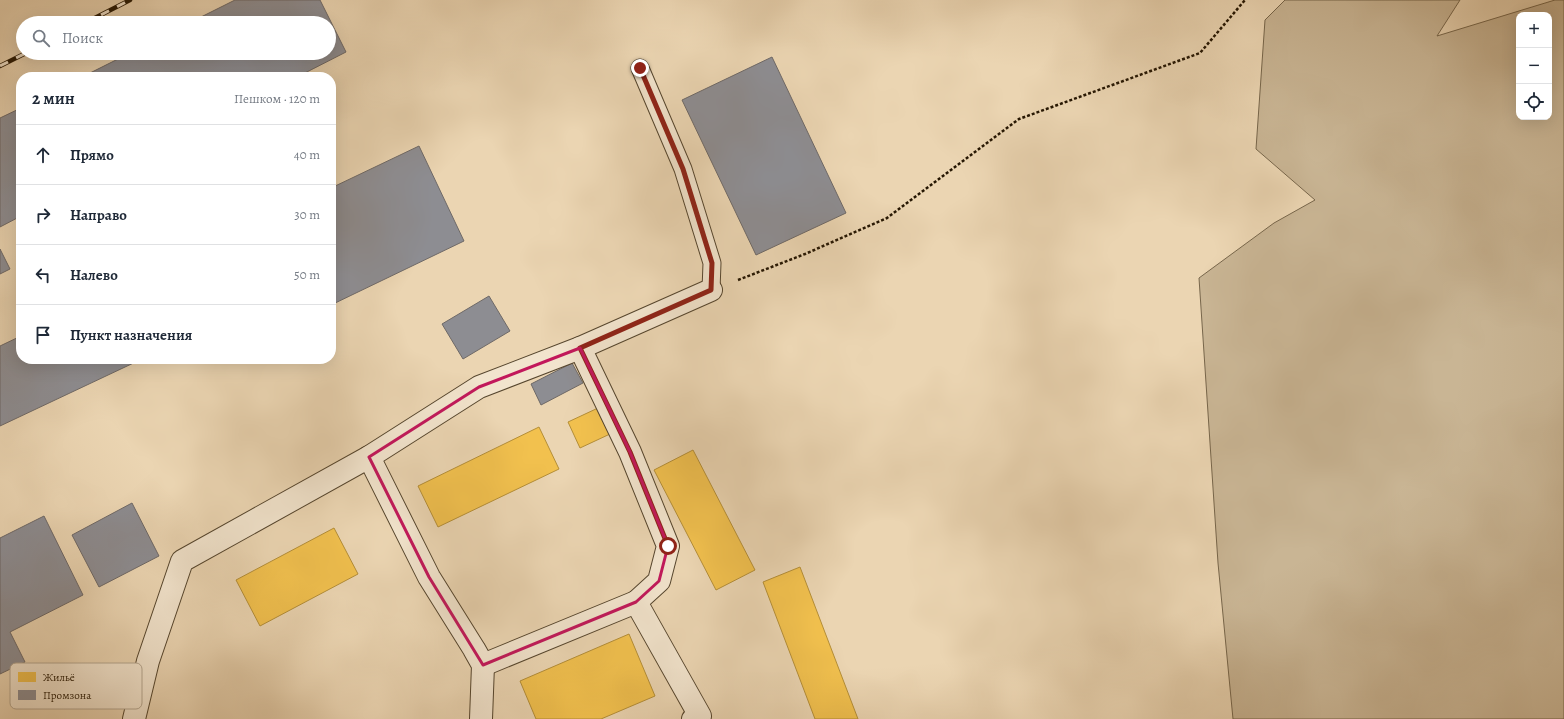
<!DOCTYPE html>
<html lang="ru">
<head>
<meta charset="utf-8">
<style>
	:root { --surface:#fff; --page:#f2f2f3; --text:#1f2937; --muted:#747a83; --line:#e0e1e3 }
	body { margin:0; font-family:Alegreya,serif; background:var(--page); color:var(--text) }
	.controls { position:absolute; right:12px; top:12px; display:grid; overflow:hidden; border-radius:8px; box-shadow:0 4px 16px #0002 }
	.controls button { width:36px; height:36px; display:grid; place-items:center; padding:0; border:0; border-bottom:1px solid var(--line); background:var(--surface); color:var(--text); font:20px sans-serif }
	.stop { position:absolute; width:12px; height:12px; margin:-9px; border:3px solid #8f2418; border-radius:50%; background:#fff }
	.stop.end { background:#8f2418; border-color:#fff; box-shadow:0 1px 4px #0008 }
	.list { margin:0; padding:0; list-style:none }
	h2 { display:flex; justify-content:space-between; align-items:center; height:52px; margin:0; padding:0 16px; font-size:17px }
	h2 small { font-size:13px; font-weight:400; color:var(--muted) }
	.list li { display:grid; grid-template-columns:26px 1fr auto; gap:12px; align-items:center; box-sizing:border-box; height:60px; padding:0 16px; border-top:1px solid var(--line) }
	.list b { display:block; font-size:15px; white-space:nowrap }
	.list em { font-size:13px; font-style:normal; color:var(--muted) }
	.icon { flex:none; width:22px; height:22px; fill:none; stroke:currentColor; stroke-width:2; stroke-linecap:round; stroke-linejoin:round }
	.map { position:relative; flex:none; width:1564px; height:719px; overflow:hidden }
	.search { position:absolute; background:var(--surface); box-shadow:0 4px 16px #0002; left:16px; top:16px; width:320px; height:44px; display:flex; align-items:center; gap:10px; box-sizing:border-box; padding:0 14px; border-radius:22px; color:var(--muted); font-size:15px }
	.panel { position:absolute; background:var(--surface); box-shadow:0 4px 16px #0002; left:16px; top:72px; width:320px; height:292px; border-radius:16px }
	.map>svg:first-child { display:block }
</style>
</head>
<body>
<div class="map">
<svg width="1564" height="719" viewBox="0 0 1564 719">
	<rect width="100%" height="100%" fill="#ebd5b2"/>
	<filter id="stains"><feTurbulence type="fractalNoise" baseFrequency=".005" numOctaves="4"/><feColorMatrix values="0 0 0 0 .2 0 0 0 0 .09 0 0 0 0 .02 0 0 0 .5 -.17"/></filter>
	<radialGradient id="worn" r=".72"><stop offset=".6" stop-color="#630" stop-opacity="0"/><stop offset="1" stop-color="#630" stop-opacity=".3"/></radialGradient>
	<path fill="#c9b594" stroke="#77664b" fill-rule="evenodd" d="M1285 0H1460L1437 36 1555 0H1564V719H1233L1218 563 1199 278 1274 223 1315 200 1256 149 1265 20ZM1519 15H1549V117H1519Z"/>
	<g fill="#f2c14e" stroke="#b48e37">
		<polygon points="598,408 610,434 580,448 568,422"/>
		<polygon points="539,427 559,469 438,527 418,486"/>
		<polygon points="693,450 755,570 716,590 654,470"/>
		<polygon points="334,528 358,574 260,626 236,580"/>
		<polygon points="800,567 858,719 815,719 763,582"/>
		<polygon points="629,634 655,696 601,719 536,719 520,681"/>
	</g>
	<g fill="#8d8d92" stroke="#6e6967">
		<polygon points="235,0 320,0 346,52 297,77 82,77 130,53 329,53 329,23 189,23"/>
		<polygon points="772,57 846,213 756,255 682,100"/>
		<polygon points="21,108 21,216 0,227 0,118"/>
		<polygon points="419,146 464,241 331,305 331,188"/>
		<polygon points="0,249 10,269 0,274"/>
		<polygon points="489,296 510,331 463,359 442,324"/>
		<polygon points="21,336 21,359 142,359 0,426 0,346"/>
		<polygon points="572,363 583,383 541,405 531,384"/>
		<polygon points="132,503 159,556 99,587 72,535"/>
		<polygon points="44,516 83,595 10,632 25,662 0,674 0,538"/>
	</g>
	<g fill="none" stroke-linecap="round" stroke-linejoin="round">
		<defs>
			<polyline id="service" points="640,68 683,169 712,263 711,290"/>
			<g id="minor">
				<polyline points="580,348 630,452 668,546 659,581 636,602"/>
				<polyline points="369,457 429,577 474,649 483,665 481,719"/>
				<polyline points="483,665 636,602 700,716 693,719"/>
				<polyline points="134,719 148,661 182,561 369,457 479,387 580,348 711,290"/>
			</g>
		</defs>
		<use href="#service" stroke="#56462e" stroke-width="19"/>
		<use href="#minor" stroke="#56462e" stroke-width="24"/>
		<polyline stroke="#251602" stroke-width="2.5" stroke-dasharray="3 2" stroke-linecap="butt" points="738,280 805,254 887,218 1019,119 1200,53 1245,0"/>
		<use href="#service" stroke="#f2e4cd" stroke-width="17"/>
		<use href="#minor" stroke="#f2e4cd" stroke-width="22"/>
		<defs>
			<g id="rail">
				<polyline points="85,23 130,0"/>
				<polyline points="0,66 26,53"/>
			</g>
		</defs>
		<use href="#rail" stroke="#251602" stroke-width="4.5"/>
		<use href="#rail" stroke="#f2e4cd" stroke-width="3" stroke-dasharray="9" stroke-linecap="butt"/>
	</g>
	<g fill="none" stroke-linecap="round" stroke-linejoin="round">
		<polyline stroke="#8f2418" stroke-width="5" points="640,68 683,169 712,263 711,290 580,348 630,452 668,546"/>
	</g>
	<path fill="none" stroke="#c2185b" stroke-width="3" stroke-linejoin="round" d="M580 348 630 452 668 546 659 581 636 602 483 665 429 577 369 457 479 387Z"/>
	<rect x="10" y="663" width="132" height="46" rx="6" fill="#f2e4cd" stroke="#b4a690" stroke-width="1"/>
	<rect x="18" y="672" width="18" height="10" fill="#f2c14e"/>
	<rect x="18" y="690" width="18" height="10" fill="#8d8d92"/>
	<g font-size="11" fill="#251602">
		<text x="43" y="681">Жильё</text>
		<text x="43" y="699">Промзона</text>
	</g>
	<rect width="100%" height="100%" filter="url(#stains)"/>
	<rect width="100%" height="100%" fill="url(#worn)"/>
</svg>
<div class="controls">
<button>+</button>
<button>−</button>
<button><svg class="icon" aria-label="locate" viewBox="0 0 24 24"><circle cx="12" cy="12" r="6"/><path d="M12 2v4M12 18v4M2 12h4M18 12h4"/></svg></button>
</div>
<div class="stop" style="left:668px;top:546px"></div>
<div class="stop end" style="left:640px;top:68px"></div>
<div class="search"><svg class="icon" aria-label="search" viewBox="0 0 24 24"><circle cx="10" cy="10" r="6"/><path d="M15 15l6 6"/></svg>Поиск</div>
<section class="panel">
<h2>2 мин<small>Пешком · 120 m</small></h2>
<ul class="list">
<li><svg class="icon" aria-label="ahead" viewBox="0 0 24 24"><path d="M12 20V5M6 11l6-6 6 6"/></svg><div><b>Прямо</b></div><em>40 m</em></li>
<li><svg class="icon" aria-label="right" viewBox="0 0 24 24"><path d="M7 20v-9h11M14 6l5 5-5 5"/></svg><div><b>Направо</b></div><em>30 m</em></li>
<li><svg class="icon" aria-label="left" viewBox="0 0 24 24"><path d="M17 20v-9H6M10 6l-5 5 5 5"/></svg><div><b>Налево</b></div><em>50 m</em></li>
<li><svg class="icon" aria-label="arrive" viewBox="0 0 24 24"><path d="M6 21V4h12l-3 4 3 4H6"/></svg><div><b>Пункт назначения</b></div></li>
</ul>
</section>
</div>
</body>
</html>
